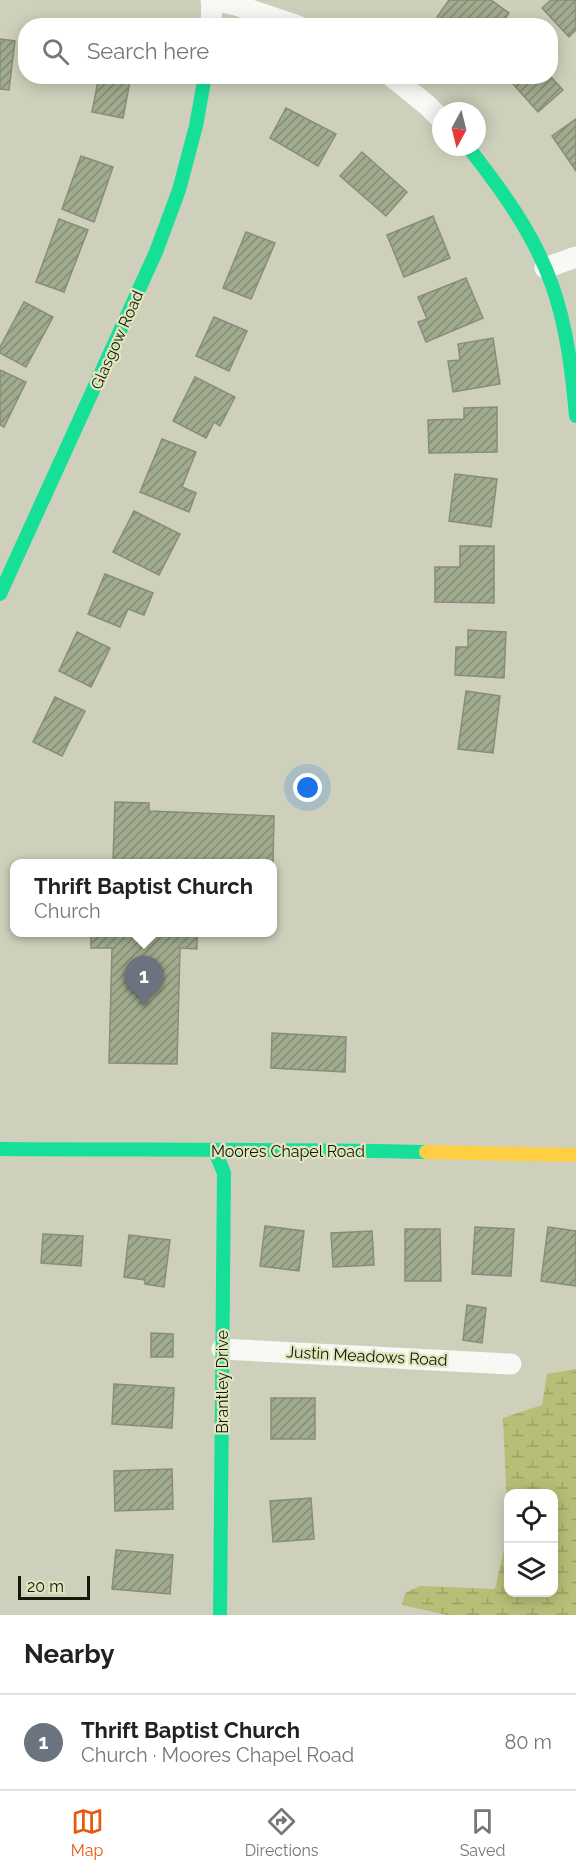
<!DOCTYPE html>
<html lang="en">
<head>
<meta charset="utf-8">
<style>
	:root { --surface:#fff; --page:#f6f6f6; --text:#222; --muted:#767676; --line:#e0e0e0; --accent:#ea580c }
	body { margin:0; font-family:Raleway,sans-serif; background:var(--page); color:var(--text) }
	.controls { position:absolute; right:18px; bottom:18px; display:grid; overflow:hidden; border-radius:12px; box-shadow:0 3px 15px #0003 }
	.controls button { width:54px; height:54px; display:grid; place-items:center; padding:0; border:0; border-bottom:2px solid var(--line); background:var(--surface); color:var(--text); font:30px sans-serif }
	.compass { position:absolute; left:432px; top:102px; width:54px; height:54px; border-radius:50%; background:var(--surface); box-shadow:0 3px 15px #0003; rotate:187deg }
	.scale { position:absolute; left:18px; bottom:15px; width:72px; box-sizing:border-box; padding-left:6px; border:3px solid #161709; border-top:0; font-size:16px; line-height:21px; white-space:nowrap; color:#161709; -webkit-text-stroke:4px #e2e6bf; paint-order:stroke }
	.you { position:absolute; left:308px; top:788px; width:21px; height:21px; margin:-15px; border:4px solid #fff; border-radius:50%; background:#1a73e8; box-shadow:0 0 0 9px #1a73e833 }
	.badge { display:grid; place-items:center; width:39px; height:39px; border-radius:50%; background:var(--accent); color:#fff; font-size:20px; font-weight:700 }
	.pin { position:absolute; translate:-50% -50px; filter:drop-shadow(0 2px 3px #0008) }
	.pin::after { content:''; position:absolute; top:32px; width:21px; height:18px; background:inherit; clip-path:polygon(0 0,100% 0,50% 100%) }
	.popup { position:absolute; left:10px; top:859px; width:267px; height:78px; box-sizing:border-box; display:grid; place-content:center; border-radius:12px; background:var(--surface); filter:drop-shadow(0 2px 4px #0005); font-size:20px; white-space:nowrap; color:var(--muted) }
	.popup b { font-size:22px; color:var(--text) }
	.popup::after { content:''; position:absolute; left:50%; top:100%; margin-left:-12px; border:12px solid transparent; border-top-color:var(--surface) }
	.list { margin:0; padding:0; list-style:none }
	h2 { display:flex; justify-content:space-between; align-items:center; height:78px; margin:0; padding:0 24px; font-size:26px }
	h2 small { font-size:20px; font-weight:400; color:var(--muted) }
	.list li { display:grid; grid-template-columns:39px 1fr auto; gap:18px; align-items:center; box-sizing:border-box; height:96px; padding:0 24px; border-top:2px solid var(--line) }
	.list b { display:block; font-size:22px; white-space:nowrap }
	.list p { margin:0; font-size:20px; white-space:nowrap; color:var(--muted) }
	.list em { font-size:20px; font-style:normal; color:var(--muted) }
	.icon { flex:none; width:33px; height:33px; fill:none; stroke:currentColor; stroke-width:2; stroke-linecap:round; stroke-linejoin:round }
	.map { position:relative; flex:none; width:576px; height:1615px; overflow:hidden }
	.search { position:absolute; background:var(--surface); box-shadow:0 3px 15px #0003; left:18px; right:18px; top:18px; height:66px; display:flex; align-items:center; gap:15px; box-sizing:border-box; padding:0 21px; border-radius:24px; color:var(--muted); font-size:22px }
	.sheet { height:174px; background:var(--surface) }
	nav { display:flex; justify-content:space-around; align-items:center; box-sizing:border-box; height:84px; border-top:2px solid var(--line); background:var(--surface); font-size:16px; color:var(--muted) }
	nav a { display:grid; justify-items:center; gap:3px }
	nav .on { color:var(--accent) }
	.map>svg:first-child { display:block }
</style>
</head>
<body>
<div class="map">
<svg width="576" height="1615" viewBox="0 0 576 1615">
	<defs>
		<pattern id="wetland-marsh" width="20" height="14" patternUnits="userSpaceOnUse" patternTransform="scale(1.5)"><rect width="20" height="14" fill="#b8bd77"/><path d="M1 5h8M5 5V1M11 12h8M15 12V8" fill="none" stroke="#9da266"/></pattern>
		<pattern id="building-hatch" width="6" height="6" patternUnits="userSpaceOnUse" patternTransform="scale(1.5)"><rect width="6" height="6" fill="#a1ac8f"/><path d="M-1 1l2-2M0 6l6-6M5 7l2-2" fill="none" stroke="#828b73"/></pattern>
	</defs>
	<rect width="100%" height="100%" fill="#ced0bb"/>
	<polygon fill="url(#wetland-marsh)" points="576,1369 576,1615 447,1615 402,1605 405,1593 420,1586 495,1589 508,1532 508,1592 554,1592 554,1494 508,1494 508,1526 503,1418 542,1405 547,1374"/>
	<g fill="url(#building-hatch)" stroke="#888c7d" stroke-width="1.5">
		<polygon points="449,0 491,0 509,13 500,26 448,26 437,17"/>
		<polygon points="551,0 576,0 576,30 569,37 542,8"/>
		<polygon points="0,39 15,41 9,90 0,89"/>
		<polygon points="99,76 131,76 123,118 92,112"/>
		<polygon points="506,76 550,76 563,90 538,112"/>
		<polygon points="286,108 336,134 318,166 270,138"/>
		<polygon points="576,119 576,171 552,136"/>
		<polygon points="362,152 407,192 386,216 340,176"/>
		<polygon points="81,156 113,167 94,222 62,209"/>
		<polygon points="433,216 450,258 404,277 387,235"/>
		<polygon points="59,219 88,230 64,292 36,282"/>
		<polygon points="246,232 275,243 251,299 223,288"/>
		<polygon points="466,278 483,318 426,342 418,322 427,319 418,297"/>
		<polygon points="24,302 53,317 26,367 0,353 0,347"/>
		<polygon points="214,317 247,331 229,371 196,356"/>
		<polygon points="493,338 500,384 453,392 448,361 460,360 458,344"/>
		<polygon points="0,370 26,382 4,427 0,425"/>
		<polygon points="195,377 235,397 220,426 214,422 206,438 173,421"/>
		<polygon points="497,407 497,452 429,453 428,420 464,419 464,408"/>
		<polygon points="162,439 196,452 182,487 196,493 189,512 140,492"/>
		<polygon points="455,474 497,479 491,527 449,521"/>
		<polygon points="134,511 180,534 159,575 113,552"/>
		<polygon points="460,546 494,546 494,603 435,602 435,567 460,567"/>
		<polygon points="105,574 153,593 144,615 128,609 120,627 88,614"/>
		<polygon points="468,630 506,632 504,678 455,675 456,647 468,647"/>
		<polygon points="77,632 110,648 91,687 59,671"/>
		<polygon points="466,691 500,696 493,753 458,749"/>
		<polygon points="55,697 85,711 62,756 33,742"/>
		<polygon points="115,802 149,803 149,811 274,816 273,864 113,861"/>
		<polygon points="91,932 197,932 197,949 180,948 177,1064 109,1063 112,948 91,948"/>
		<polygon points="272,1033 346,1037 345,1072 271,1068"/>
		<polygon points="265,1226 304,1231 299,1271 260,1266"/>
		<polygon points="475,1227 514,1229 511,1276 472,1274"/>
		<polygon points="548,1227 576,1231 576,1286 541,1281"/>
		<polygon points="405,1229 440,1229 441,1281 405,1281"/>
		<polygon points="372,1231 374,1265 333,1267 331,1233"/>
		<polygon points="43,1234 83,1236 81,1266 41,1263"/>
		<polygon points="129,1235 170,1240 164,1287 145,1284 145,1280 124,1277"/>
		<polygon points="467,1305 486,1308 482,1343 463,1340"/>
		<polygon points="151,1333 173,1334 173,1357 151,1357"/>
		<polygon points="114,1384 174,1388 172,1428 112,1424"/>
		<rect x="271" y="1398" width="44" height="41"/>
		<polygon points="172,1469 173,1509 115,1511 114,1471"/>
		<polygon points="311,1498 314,1539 273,1542 270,1501"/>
		<polygon points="116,1550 173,1555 170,1594 112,1589"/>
	</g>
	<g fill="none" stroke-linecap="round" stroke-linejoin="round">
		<g stroke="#f8f8f5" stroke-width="21">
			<polyline points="211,0 236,5 298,26"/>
			<polyline points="211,26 212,0"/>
			<polyline points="391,76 427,105 441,119"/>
			<polyline points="545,268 576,257"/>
			<polyline points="222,1349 511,1364"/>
		</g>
		<g stroke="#16e098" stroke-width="14">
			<path d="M468 147C501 189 534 234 552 285 567 327 572 372 576 416"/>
			<polyline points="0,594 156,252 179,190 196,126 205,76"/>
			<path d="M0 1149C142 1150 284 1149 426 1152"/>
			<polyline points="215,1151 224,1173 220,1615"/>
		</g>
		<polyline stroke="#ffcf43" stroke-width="14" points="426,1152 576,1155"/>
	</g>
	<g text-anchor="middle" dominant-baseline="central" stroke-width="4.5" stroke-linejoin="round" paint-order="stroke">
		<g font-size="16" fill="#161709" stroke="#e2e6bf">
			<text transform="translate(117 340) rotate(-66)">Glasgow Road</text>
			<text x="288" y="1151">Moores Chapel Road</text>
			<text transform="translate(367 1356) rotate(3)">Justin Meadows Road</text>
			<text transform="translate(222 1382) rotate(-90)">Brantley Drive</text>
		</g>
	</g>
</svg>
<div class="controls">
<button><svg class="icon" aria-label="locate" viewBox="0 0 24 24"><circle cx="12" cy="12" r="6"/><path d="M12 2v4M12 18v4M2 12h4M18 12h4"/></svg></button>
<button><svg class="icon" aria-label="layers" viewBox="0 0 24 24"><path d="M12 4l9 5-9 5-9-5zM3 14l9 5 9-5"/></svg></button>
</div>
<svg class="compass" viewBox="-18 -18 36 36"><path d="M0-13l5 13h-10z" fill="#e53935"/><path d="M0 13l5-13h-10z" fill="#767676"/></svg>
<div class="scale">20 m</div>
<div class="you"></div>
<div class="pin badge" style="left:144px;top:1006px;background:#6b7280">1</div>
<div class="popup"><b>Thrift Baptist Church</b>Church</div>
<div class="search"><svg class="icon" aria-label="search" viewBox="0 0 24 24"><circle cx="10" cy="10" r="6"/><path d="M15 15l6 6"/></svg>Search here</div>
</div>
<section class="sheet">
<h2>Nearby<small></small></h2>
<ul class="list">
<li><span class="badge" style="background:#6b7280">1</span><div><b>Thrift Baptist Church</b><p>Church · Moores Chapel Road</p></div><em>80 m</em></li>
</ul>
</section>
<nav>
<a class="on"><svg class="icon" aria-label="map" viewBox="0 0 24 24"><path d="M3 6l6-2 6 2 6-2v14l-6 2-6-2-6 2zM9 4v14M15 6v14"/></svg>Map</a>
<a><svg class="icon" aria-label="directions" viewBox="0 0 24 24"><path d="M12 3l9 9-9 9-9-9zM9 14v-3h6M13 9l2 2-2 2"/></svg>Directions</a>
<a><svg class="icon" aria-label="saved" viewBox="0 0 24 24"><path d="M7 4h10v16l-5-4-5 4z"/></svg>Saved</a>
</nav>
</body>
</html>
